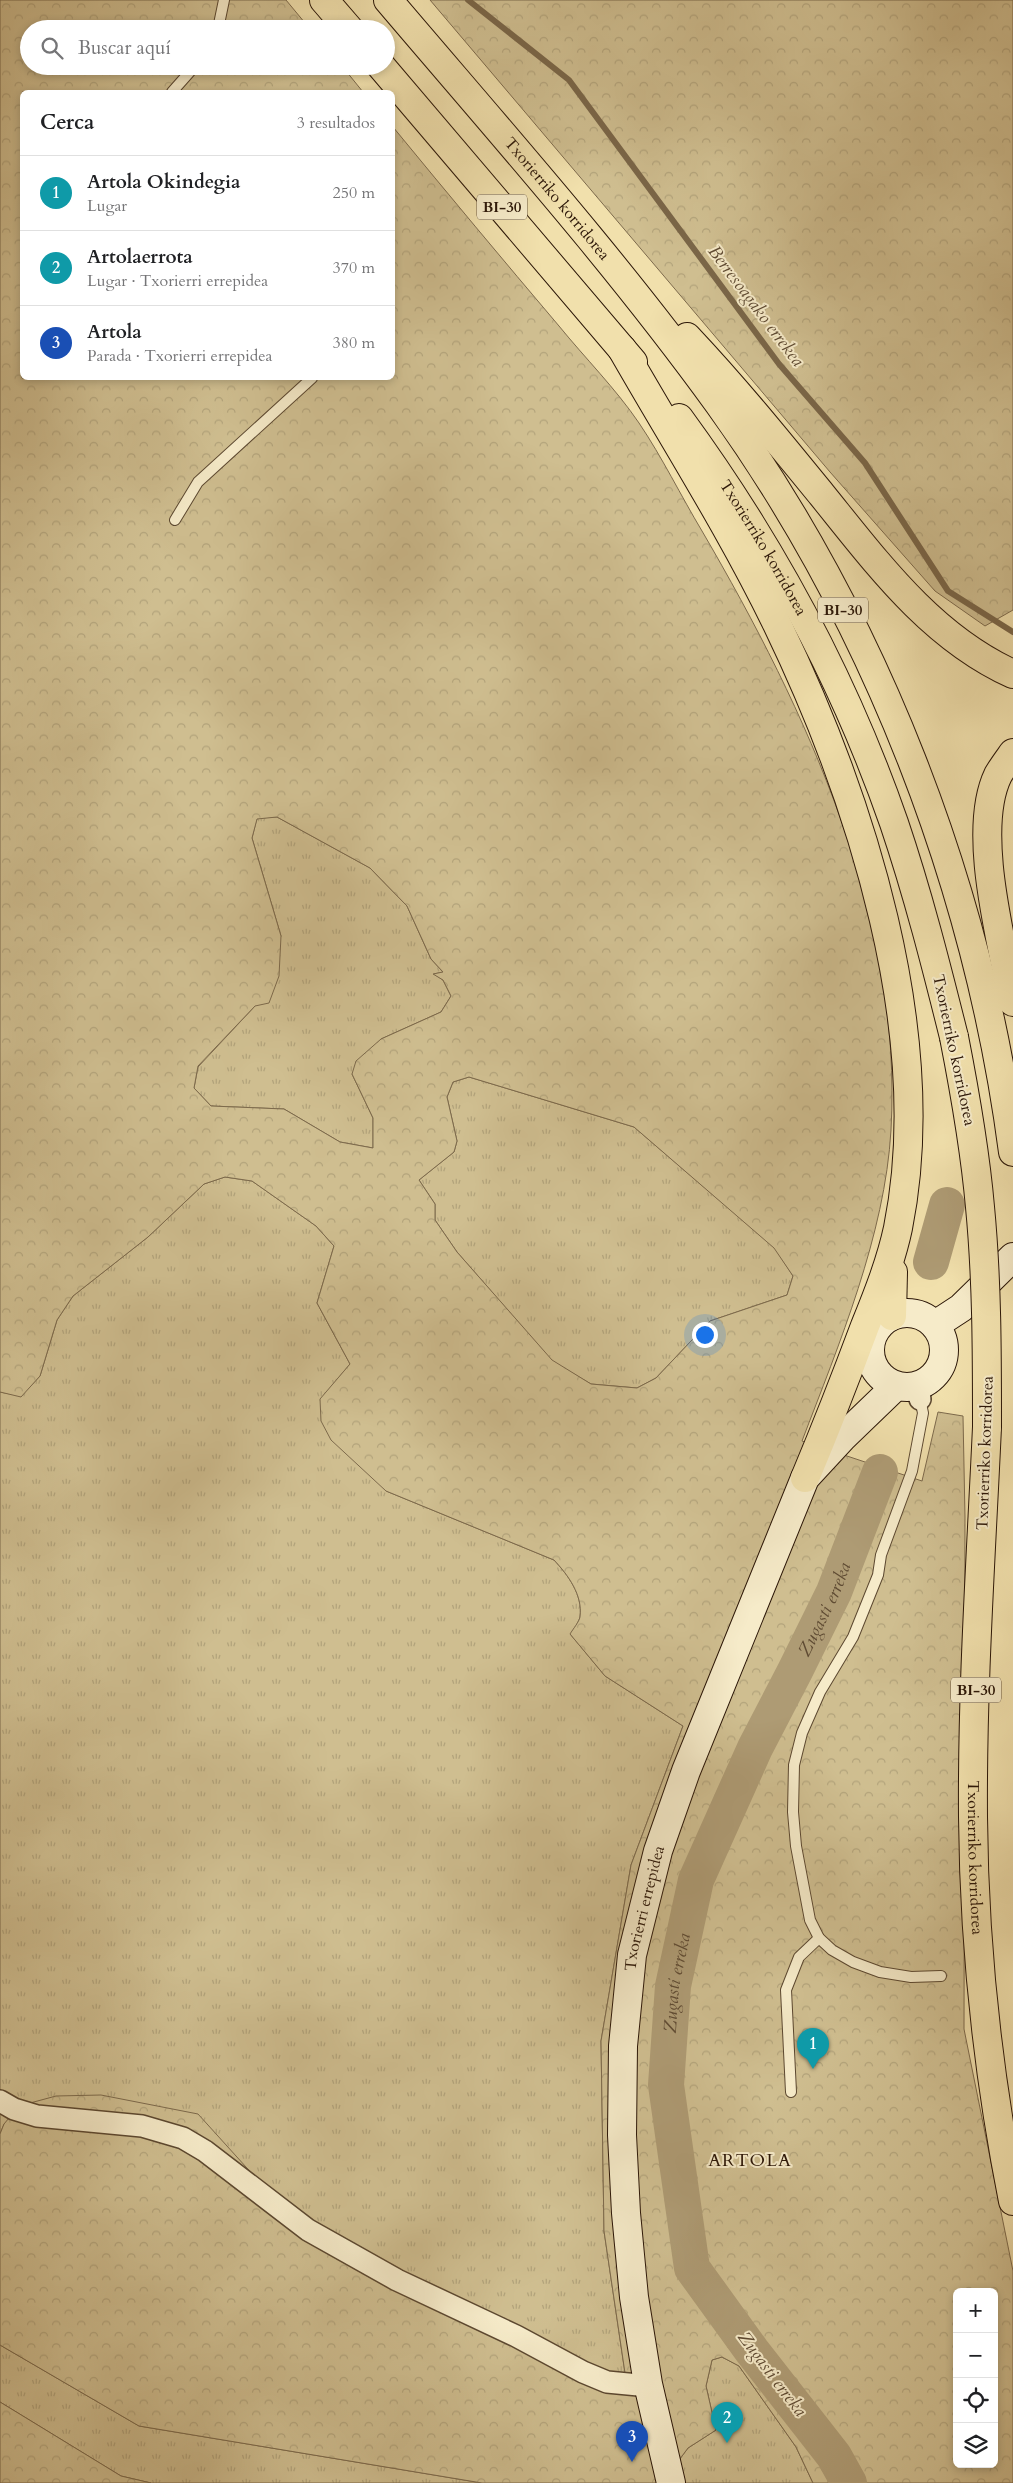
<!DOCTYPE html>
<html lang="es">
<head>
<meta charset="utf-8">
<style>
	:root { --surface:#fff; --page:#f2f2f2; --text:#202124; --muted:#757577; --line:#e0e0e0; --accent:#0f766e }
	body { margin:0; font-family:Cardo,serif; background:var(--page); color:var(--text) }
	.controls { position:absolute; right:15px; bottom:15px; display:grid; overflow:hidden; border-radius:8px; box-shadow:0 2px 8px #0003 }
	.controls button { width:45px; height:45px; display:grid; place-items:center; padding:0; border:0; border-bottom:1px solid var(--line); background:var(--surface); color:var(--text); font:25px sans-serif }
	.you { position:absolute; left:704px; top:1334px; width:18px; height:18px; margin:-12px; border:4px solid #fff; border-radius:50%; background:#1a73e8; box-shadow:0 0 0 8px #1a73e833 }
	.badge { display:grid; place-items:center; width:32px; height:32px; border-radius:50%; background:var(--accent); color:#fff; font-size:16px; font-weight:700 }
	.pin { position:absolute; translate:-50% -41px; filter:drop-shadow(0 1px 2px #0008) }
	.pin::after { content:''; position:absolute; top:26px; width:18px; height:15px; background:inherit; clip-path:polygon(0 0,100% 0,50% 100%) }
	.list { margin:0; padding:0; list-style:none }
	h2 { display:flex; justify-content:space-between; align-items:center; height:65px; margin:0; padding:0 20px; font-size:21px }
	h2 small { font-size:16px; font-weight:400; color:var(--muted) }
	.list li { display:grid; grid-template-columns:32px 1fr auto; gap:15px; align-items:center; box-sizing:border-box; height:75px; padding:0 20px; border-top:1px solid var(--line) }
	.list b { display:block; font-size:19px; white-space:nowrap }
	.list p { margin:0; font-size:16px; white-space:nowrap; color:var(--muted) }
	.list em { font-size:16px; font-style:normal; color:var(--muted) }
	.icon { flex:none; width:28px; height:28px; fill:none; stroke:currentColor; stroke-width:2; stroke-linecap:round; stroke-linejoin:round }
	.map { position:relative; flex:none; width:1013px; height:2483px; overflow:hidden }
	.search { position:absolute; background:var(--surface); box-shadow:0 2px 8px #0003; left:20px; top:20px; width:375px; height:55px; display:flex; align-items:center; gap:12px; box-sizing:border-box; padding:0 18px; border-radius:28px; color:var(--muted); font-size:19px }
	.panel { position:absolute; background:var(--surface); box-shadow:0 2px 8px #0003; left:20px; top:90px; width:375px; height:290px; border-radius:8px }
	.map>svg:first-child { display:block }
</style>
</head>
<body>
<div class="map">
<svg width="1013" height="2483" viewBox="0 0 1013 2483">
	<defs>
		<pattern id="grass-tufts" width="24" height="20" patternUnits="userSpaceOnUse" patternTransform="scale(1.25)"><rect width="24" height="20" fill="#cfbe90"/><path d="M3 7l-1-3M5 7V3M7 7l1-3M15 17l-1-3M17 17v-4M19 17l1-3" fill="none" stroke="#b2a37b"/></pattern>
		<pattern id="forest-crowns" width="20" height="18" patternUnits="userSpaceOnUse" patternTransform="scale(1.25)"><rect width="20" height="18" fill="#cfbe90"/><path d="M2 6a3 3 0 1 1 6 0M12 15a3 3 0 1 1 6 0" fill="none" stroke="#b2a37b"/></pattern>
	</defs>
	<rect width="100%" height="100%" fill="#f1e0ac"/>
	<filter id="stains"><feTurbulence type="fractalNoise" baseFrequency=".004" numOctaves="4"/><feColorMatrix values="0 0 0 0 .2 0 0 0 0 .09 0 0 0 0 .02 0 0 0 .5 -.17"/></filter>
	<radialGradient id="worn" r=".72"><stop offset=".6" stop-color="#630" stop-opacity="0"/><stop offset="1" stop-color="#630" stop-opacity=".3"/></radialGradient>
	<g fill="url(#grass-tufts)" stroke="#7d6a4c">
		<polygon points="277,817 370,868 407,906 431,959 443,972 434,974 443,980 451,996 441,1012 381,1039 352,1074 373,1118 373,1148 340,1142 284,1109 211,1106 194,1088 198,1067 255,1006 281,936 252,838 257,818"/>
		<polygon points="469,1077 634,1127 775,1248 793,1276 787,1295 710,1321 656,1378 637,1388 591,1384 552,1361 457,1252 435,1220 435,1204 419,1180 454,1152 457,1141 447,1097 453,1082"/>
		<path d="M225 1177 252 1181 316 1226 334 1246 317 1303 350 1364 320 1400 386 1491 554 1560C568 1575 583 1595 580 1617 579 1622 573 1629 571 1635L605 1676 683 1726 631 1865 601 2041 604 2231 625 2373 603 2372 4 2124 0 2134V1392L21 1396 40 1376 57 1320 73 1296 148 1237 204 1184Z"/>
		<polygon points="0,2345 139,2426 482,2483 151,2483 121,2476 0,2402"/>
		<polygon points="722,2357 739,2366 796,2447 813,2483 662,2483 688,2448 716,2430 706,2386 712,2360"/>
	</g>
	<g fill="url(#forest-crowns)" stroke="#7d6a4c" fill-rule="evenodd">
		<path d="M0 0H286L310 29H29V66H342L363 92H22V378H392L393 127C448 194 503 260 559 326 585 358 616 389 639 423 662 457 681 496 702 531 807 711 903 917 891 1130 885 1235 839 1344 802 1441L922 1481 938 1412 963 1416 965 1517 964 2029 1013 2271V2483H813L796 2447 739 2366 722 2357 712 2360 706 2386 716 2430 688 2448 662 2483H482L139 2426 0 2345V2134L4 2124 19 2106 56 2096 101 2095 198 2114 265 2188 325 2232 603 2372 625 2373 604 2231 601 2041 631 1865 683 1726 605 1676 570 1634C573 1629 579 1622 580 1617 583 1595 568 1575 554 1560L386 1491 331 1440 321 1421 320 1399 350 1364 317 1303 334 1246 316 1226 252 1181 225 1177 204 1184 148 1237 73 1296 57 1320 40 1376 21 1397 0 1392ZM277 817 370 868 407 906 431 959 443 972 433 974 443 980 451 996 441 1012 381 1039 356 1061 352 1074 373 1118V1148L340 1142 284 1109 211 1106 194 1088 198 1066 255 1006 269 1003 279 976 281 936 252 838 257 819ZM469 1077 634 1127 774 1248 793 1276 787 1295 710 1321 656 1378 637 1388 591 1384 552 1360 457 1252 435 1220V1204L419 1180 454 1152 457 1141 447 1097 453 1082ZM957 2292H994V2464H957Z"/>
		<polygon points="430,0 1013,0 1013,610 985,626 935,591 830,472"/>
		<polygon points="0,2402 121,2476 151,2483 0,2483"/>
	</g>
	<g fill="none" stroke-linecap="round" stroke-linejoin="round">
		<polyline stroke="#7a6648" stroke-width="6" points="468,0 569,80 779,364 865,463 948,591 1013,632"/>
		<g stroke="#ae9b74" stroke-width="36">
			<polyline points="931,1262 947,1205"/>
			<path id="s1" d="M849 2483 834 2456 752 2351 692 2268 666 2085 673 1986 696 1880 755 1748 795 1671 834 1592 880 1472"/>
		</g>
		<defs>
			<g id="service">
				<polyline points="218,29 224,0"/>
				<polyline points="172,92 195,66"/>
				<polyline points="175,520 198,482 312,378"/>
				<polyline points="920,1399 923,1413 912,1471 881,1555 878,1575 853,1637 820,1692 802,1733 794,1765 793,1812 796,1846 810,1920 819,1938 832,1950 853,1962 880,1972 911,1977 941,1976"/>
				<polyline points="791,2092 786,1990 799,1957 819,1938"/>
			</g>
			<g id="minor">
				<polyline points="917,1386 920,1399"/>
				<polyline points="0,2101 14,2109 37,2116 142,2126 183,2138 205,2151 308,2230 397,2280 516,2336 583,2372 607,2382 649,2386"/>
			</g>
			<g id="secondary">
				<circle cx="907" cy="1350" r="37"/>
				<polyline points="935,1325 961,1308 1013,1257"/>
				<path id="s2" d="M671 2483 648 2384 634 2297 626 2213 622 2135 623 2046 632 1955 658 1851 686 1771 805 1478 842 1438 896 1386"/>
			</g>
			<g id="motorway">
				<polyline points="324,0 349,29"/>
				<path id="s3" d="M388 0C501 133 617 263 719 404 876 622 978 886 1013 1152"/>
				<polyline points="381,66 633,362"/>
				<path d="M687 337C735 388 778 441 822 495 877 563 931 637 1013 674"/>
				<path d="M622 349C674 440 731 529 777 624 861 798 937 1034 898 1228 891 1261 878 1294 865 1326 846 1377 826 1428 805 1478"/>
				<path id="s4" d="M679 418C769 541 844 679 894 823 918 894 936 965 954 1037"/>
				<path d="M1013 753C1008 760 1002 768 998 775 971 831 1002 942 1013 1002"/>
				<polyline points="892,1316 893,1272"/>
				<path id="s5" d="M987 1427C981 1557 972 1687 973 1817 974 1946 988 2075 1013 2201"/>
			</g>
		</defs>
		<use href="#service" stroke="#5c4830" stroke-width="12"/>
		<use href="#minor" stroke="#5c4830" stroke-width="24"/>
		<use href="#secondary" stroke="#2b1607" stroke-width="30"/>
		<use href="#motorway" stroke="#2b1607" stroke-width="30"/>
		<use href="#service" stroke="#f6ebc9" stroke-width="10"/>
		<use href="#minor" stroke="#f6ebc9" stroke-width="21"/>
		<use href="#secondary" stroke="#f6ebc9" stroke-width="28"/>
		<use href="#motorway" stroke="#f1e0ac" stroke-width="28"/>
		<defs>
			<path id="motorway-bridge" d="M954 1037C965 1093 975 1150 980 1207 987 1280 987 1353 987 1427"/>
		</defs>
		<use href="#motorway-bridge" stroke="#2b1607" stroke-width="30" stroke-linecap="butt"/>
		<use href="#motorway-bridge" stroke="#f1e0ac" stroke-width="28"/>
	</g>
	<g text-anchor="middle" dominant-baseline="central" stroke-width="4" stroke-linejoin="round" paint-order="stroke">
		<g fill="#f6ebc9" stroke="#685641" stroke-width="1">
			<rect x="477" y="194.5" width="50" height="25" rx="4"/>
			<rect x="818" y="597.5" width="50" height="25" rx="4"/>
			<rect x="951" y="1677.5" width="50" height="25" rx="4"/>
		</g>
		<g font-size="15" font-weight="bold" fill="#2b1607">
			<text x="502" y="207">BI-30</text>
			<text x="843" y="610">BI-30</text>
			<text x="976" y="1690">BI-30</text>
		</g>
		<g font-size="16" fill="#2b1607" stroke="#f6ebc9">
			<text stroke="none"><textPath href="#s3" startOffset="261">Txorierriko korridorea</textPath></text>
			<text stroke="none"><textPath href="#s4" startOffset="155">Txorierriko korridorea</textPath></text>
			<text transform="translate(954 1050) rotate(78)">Txorierriko korridorea</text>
			<text transform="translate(985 1453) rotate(-88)">Txorierriko korridorea</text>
			<text stroke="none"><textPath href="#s5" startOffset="431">Txorierriko korridorea</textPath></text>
			<text stroke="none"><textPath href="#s2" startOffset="581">Txorierri errepidea</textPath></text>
		</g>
		<g font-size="18" font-style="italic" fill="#5f4b33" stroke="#f6ebc9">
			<text transform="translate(756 306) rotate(53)">Berresoagako errekea</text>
			<text stroke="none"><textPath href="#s1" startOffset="959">Zugasti erreka</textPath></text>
			<text stroke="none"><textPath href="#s1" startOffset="554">Zugasti erreka</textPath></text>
			<text transform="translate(772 2374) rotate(53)">Zugasti erreka</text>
		</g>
		<g font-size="18" letter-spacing="1" fill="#2b1607" stroke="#f6ebc9">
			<text x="750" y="2160">ARTOLA</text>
		</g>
	</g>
	<rect width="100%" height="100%" filter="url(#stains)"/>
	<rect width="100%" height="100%" fill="url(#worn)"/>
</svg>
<div class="controls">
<button>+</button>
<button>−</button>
<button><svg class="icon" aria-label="locate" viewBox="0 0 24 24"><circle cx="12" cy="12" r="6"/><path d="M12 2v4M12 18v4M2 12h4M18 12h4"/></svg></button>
<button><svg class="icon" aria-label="layers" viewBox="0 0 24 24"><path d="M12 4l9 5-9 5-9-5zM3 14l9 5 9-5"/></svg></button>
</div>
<div class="you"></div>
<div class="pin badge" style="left:813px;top:2069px;background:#0f9aa8">1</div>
<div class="pin badge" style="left:727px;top:2443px;background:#0f9aa8">2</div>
<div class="pin badge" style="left:632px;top:2462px;background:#1a4fb4">3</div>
<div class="search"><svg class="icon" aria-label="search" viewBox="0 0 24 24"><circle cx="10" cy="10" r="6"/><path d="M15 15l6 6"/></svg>Buscar aquí</div>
<section class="panel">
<h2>Cerca<small>3 resultados</small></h2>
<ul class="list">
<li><span class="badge" style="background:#0f9aa8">1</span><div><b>Artola Okindegia</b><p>Lugar</p></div><em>250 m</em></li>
<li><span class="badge" style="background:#0f9aa8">2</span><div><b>Artolaerrota</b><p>Lugar · Txorierri errepidea</p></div><em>370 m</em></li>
<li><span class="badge" style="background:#1a4fb4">3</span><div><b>Artola</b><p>Parada · Txorierri errepidea</p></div><em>380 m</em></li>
</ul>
</section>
</div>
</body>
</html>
